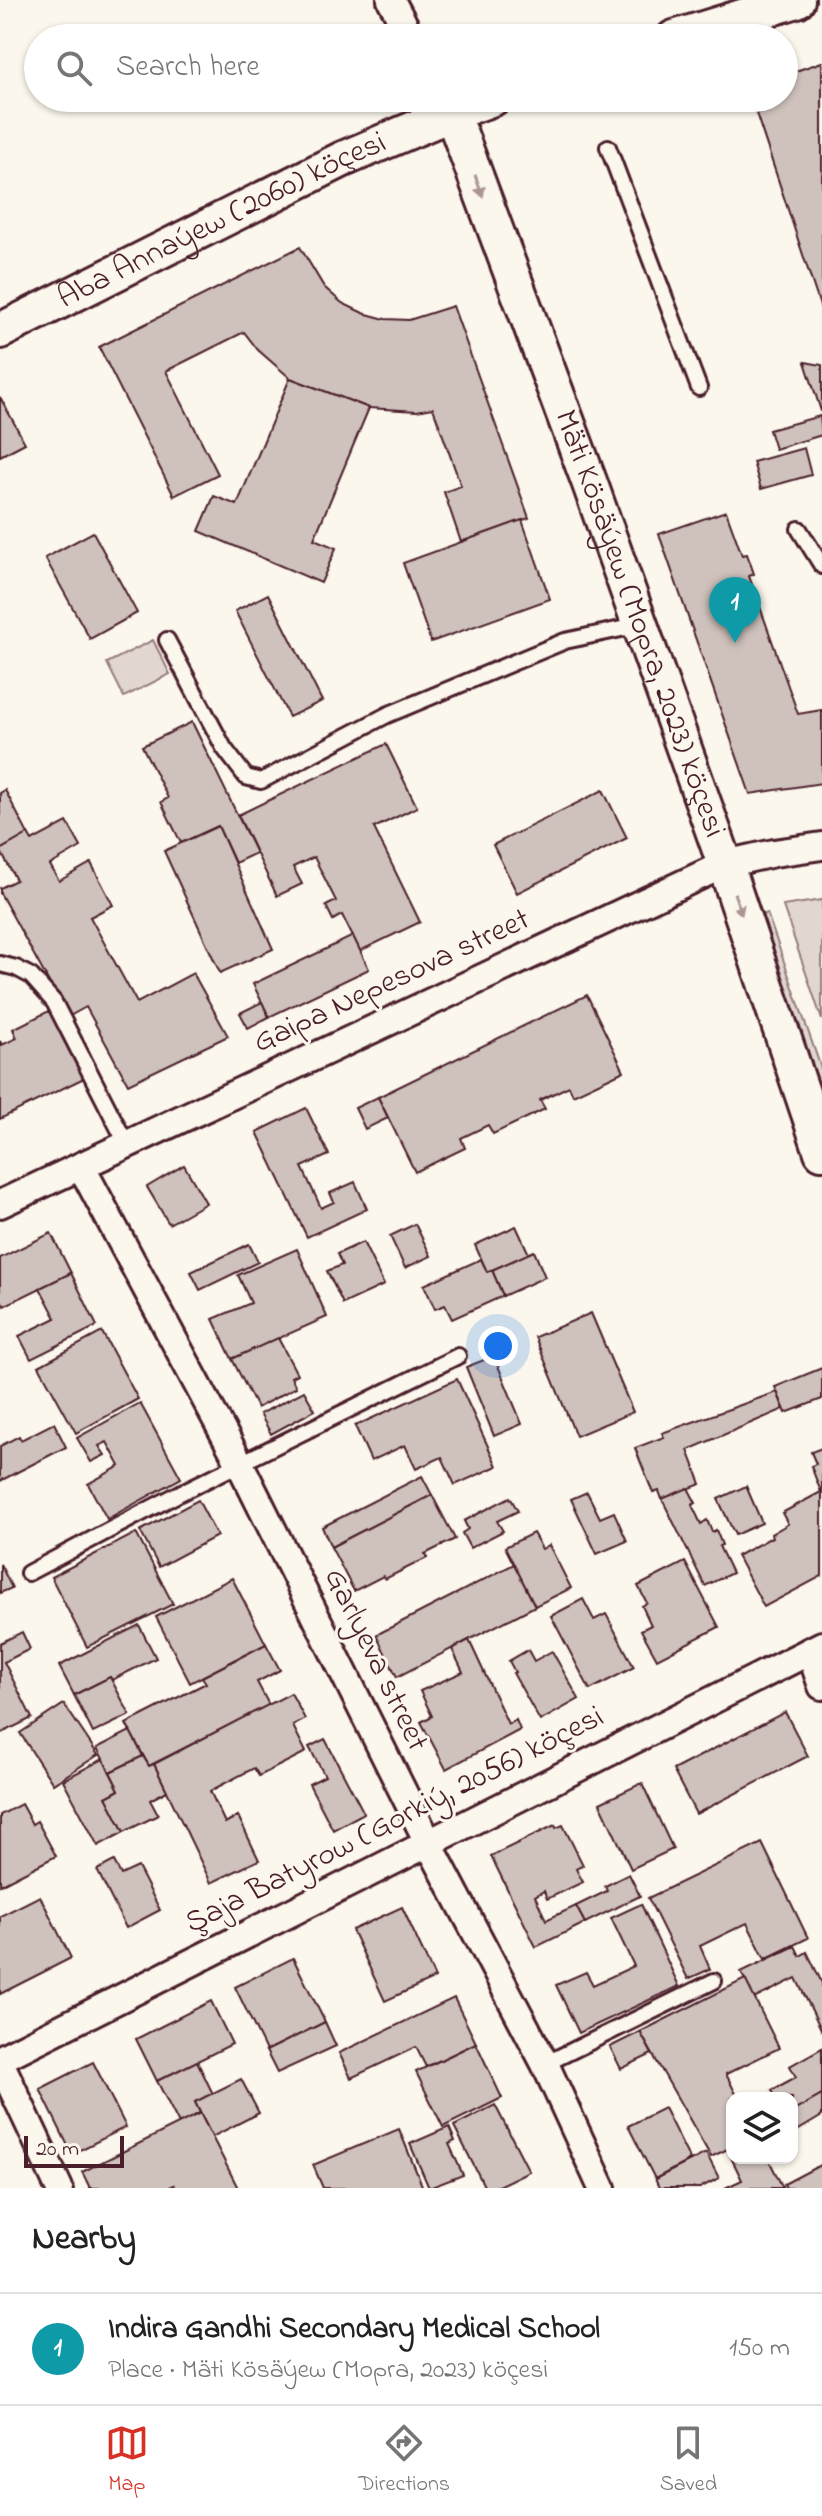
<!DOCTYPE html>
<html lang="en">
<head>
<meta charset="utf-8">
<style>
	:root { --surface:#fff; --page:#f2f2f2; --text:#222; --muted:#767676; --line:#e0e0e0; --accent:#d93025 }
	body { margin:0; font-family:"Indie Flower",sans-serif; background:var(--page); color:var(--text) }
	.controls { position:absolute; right:24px; bottom:24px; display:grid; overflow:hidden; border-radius:16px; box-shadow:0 2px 6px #0004 }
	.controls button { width:72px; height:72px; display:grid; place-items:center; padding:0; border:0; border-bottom:2px solid var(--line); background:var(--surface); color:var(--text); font:40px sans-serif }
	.scale { position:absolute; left:24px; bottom:20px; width:100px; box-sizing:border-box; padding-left:8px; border:4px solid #4a1f2b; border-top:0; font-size:22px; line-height:28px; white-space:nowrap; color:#4a1f2b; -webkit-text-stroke:6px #fbf7ec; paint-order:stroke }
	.you { position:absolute; left:498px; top:1346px; width:28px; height:28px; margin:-20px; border:6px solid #fff; border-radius:50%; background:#1a73e8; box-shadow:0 0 0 12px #1a73e833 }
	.badge { display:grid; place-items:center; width:52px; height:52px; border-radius:50%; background:var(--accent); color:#fff; font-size:26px; font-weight:700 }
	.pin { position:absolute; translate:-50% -66px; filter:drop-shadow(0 2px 4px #0008) }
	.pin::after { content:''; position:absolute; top:42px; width:28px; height:24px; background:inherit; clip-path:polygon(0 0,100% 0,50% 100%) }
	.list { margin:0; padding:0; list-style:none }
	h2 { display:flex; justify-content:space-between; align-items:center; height:104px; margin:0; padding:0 32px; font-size:34px }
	h2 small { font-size:26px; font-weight:400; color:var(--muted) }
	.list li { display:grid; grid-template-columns:52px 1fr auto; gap:24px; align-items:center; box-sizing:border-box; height:112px; padding:0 32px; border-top:2px solid var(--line) }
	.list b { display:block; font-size:30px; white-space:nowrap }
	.list p { margin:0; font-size:26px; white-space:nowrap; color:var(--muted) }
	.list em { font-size:26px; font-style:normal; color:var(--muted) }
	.icon { flex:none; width:44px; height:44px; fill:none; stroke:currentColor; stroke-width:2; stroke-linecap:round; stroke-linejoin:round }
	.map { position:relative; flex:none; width:822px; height:2188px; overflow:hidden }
	.search { position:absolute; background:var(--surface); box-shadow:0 2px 6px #0004; left:24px; right:24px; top:24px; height:88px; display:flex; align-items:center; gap:20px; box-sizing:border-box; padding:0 28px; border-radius:44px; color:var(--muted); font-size:30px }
	.sheet { height:216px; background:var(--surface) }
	nav { display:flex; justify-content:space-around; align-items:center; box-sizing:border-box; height:112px; border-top:2px solid var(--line); background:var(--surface); font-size:22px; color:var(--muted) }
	nav a { display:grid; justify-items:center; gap:4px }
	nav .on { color:var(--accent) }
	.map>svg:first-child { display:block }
</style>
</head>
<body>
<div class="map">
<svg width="822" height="2188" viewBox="0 0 822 2188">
	<rect width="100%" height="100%" fill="#fbf7ec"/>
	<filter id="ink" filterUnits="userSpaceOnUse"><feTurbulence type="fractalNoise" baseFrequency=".0125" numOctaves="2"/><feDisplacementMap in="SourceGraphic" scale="16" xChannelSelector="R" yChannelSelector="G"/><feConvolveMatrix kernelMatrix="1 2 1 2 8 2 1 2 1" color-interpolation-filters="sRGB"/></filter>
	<g filter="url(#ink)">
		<g fill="#e2d7d0" stroke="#967b7e" stroke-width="2">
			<polygon points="153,640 170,674 124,697 107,663"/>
			<polygon points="822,900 822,1020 783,906"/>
			<polygon points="767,913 822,1071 822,1098 759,916"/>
		</g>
		<g fill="#cfc2bc" stroke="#4a1f2b" stroke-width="2">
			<polygon points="822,62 822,312 751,98 784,98 784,75"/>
			<polygon points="300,247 324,287 342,303 363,313 385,319 409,320 453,306 529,518 461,542 444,492 461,486 433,408 417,411 369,408 290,378 258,350 244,332 166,371 218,474 174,496 99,347"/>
			<polygon points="805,362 822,365 822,411 821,411"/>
			<polygon points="290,378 369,408 314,539 336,548 321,583 199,531 214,496 237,505"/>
			<polygon points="0,397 25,443 0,456"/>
			<polygon points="820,416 822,435 775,449 769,430"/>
			<polygon points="804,448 811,475 761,489 753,462"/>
			<polygon points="726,511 742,555 747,554 754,574 749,576 798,714 822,710 822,783 750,794 659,534"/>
			<polygon points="522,520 550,599 431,642 403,563"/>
			<polygon points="93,532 137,613 90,639 45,558"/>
			<polygon points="268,594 322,701 289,717 235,611"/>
			<polygon points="192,722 256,853 235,863 218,826 181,843 161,802 168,798 142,746"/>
			<polygon points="386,744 417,807 374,828 420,922 360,951 342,915 333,920 326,906 336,901 314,857 293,867 302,884 277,896 238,815"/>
			<polygon points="5,790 28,834 0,850 0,793"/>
			<polygon points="603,790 627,838 517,893 493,845"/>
			<polygon points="67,822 81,847 50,865 59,881 91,863 113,905 90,917 137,1003 193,973 228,1036 128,1084 86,1007 68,1017 0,893 0,888 16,880 0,850 28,834 32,841"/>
			<polygon points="218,826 273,949 220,973 164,851"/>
			<polygon points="353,936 369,969 269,1017 253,984"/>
			<polygon points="587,995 624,1071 573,1095 569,1086 540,1100 545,1109 493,1134 488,1125 461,1138 465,1148 415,1172 378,1097"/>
			<polygon points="262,1002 269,1017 248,1028 240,1013"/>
			<polygon points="51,1010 84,1078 0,1119 0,1041 2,1045 17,1038 13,1029"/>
			<polygon points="378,1097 388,1118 365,1129 355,1108"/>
			<polygon points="306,1108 329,1155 302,1167 321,1208 334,1202 330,1193 355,1182 367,1209 307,1237 257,1132"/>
			<polygon points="184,1165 206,1203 169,1224 147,1187"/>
			<polygon points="415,1224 431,1256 405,1268 390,1236"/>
			<polygon points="516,1226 529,1254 487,1272 475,1245"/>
			<polygon points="51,1233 71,1273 4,1306 0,1298 0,1258"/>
			<polygon points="363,1242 384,1285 343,1304 327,1271 342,1265 337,1254"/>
			<polygon points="249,1244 258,1262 200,1290 191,1272"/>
			<polygon points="297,1249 327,1317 232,1359 213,1319 251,1303 238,1275"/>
			<polygon points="534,1251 545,1277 503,1296 492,1270"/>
			<polygon points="481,1259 487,1272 492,1270 503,1296 452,1319 445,1305 435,1309 424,1285"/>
			<polygon points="71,1273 97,1326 31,1359 19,1336 56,1318 40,1288"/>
			<polygon points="591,1313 633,1412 576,1436 535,1337"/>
			<polygon points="102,1332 138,1399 76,1433 39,1366"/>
			<polygon points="278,1338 297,1374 291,1377 296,1387 257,1408 232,1359"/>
			<polygon points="494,1356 522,1424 494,1436 466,1367"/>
			<polygon points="822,1368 822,1399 786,1413 775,1387"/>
			<polygon points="457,1379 497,1466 455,1485 442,1457 416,1469 405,1445 371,1461 355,1426"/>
			<polygon points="304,1391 315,1410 271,1434 260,1414"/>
			<polygon points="777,1392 784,1409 688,1450 701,1484 662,1499 659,1491 653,1493 635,1448 664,1437 662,1433"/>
			<polygon points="140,1403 181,1478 107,1519 88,1484 120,1466 107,1442 99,1446 105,1455 91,1462 77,1438"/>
			<polygon points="54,1423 66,1447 0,1481 0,1446 19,1436 21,1440"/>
			<polygon points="822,1448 822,1576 764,1607 737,1556 772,1537 771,1534 788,1524 782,1513 821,1492 811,1466 816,1464 811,1452"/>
			<polygon points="422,1476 432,1495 331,1547 322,1527"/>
			<polygon points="746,1486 762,1523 735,1535 718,1499"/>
			<polygon points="688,1488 696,1503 692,1505 701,1524 707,1520 712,1532 716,1530 722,1545 719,1546 732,1573 705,1586 662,1499"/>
			<polygon points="587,1492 600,1518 614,1512 627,1541 597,1554 571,1499"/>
			<polygon points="432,1495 455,1539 425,1554 427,1558 385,1579 383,1576 354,1591 331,1547"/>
			<polygon points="510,1497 518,1511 497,1521 503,1531 470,1548 462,1533 468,1529 464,1521"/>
			<polygon points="198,1500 217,1536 159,1567 140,1531"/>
			<polygon points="136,1533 173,1604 87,1647 51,1577"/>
			<polygon points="533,1533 542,1549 549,1545 571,1588 535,1606 505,1547"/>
			<polygon points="685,1562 719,1627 657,1659 641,1630 651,1625 642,1606 647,1603 638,1586"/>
			<polygon points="0,1564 12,1588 0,1593"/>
			<polygon points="514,1564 535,1606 397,1677 376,1635"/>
			<polygon points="232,1578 266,1644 190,1683 156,1617"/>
			<polygon points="583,1599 594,1620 606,1614 634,1667 590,1690 551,1616"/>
			<polygon points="139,1625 156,1658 112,1680 110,1677 74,1695 59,1666"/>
			<polygon points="22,1632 30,1649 4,1662 32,1718 0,1734 0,1643"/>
			<polygon points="469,1640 508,1724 516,1720 520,1730 446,1769 421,1722 432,1716 420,1691 463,1672 452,1649"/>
			<polygon points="266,1644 280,1670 257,1682 269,1705 149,1766 126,1724 206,1683 202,1677"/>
			<polygon points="528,1650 534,1661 552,1651 579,1699 540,1721 513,1673 515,1672 509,1661"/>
			<polygon points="110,1677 130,1715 93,1733 74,1695"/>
			<polygon points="291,1693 305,1719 293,1726 306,1752 259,1776 254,1768 210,1791 225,1823 238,1816 259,1860 211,1883 154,1764"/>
			<polygon points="64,1704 98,1755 53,1784 20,1733"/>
			<polygon points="785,1712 808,1756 696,1814 673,1770"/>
			<polygon points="130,1731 143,1756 110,1772 97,1748"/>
			<polygon points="325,1739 364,1813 333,1830 309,1784 325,1776 309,1747"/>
			<polygon points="143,1756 149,1766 154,1764 167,1791 150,1800 158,1815 124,1832 106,1797 119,1790 110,1772"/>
			<polygon points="103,1759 119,1790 106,1797 124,1832 98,1846 63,1780"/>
			<polygon points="642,1783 673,1849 631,1869 600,1803"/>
			<polygon points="21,1804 32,1824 37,1821 56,1856 0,1885 0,1815"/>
			<polygon points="555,1825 556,1828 563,1825 583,1865 576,1869 583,1882 547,1899 544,1891 535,1896 546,1920 576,1906 585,1923 536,1947 491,1856"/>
			<polygon points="762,1843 808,1938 765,1959 747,1923 700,1946 710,1969 688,1979 648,1898"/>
			<polygon points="114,1861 121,1875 138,1867 160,1910 126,1928 97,1870"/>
			<polygon points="629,1874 640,1896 585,1923 576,1906 607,1891 605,1886"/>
			<polygon points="40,1896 71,1958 0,1994 0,1916"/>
			<polygon points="641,1904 679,1986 579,2033 556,1985 586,1972 593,1985 634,1966 611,1918"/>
			<polygon points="402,1907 435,1978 385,2001 352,1930"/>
			<polygon points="795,1946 800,1956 807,1952 822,1983 822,2031 796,1978 754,1999 741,1972"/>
			<polygon points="293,1958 325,2022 266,2051 235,1987"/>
			<polygon points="745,1979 779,2048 726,2074 738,2098 732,2098 732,2147 711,2157 640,2032"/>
			<polygon points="454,1998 476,2043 426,2067 416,2047 351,2078 339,2053"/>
			<polygon points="211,2001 232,2044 157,2081 136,2039"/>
			<polygon points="325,2022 336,2046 277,2073 266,2051"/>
			<polygon points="640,2032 652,2054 621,2069 610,2047"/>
			<polygon points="476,2043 502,2098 443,2127 416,2072"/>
			<polygon points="822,2048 822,2095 792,2112 792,2098 776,2098 772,2090 796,2077 790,2066"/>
			<polygon points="197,2061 213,2094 195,2102 200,2113 179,2124 157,2081"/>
			<polygon points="93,2062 126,2127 72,2154 40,2089"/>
			<polygon points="241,2079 259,2113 212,2137 195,2102"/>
			<polygon points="822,2095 822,2116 792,2134 792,2112"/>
			<polygon points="495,2105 529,2171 494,2188 485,2188 454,2126"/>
			<polygon points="664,2108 690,2160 655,2179 628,2126"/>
			<polygon points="200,2113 238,2188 175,2188 174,2185 168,2188 90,2188 82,2172"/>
			<polygon points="449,2127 455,2141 449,2144 463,2175 429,2188 410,2144"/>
			<polygon points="399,2129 423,2188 323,2188 313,2165"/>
			<polygon points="732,2147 732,2158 768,2158 783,2188 725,2188 742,2180 727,2149"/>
			<polygon points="706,2153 719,2178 700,2188 659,2188 655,2179"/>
			<polygon points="822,2164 822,2188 786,2188 784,2184"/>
		</g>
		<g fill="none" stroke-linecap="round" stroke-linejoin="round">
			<defs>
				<g id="service">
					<polyline points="608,147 699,388"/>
					<polyline points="799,529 822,566"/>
					<polyline points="167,640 224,748 246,777 261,781 387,715 565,641 640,625"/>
					<polyline points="0,964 16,968 31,976 54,1002 127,1145"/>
					<polyline points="28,1573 180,1493 458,1356"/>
					<polyline points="545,2064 714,1981"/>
				</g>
				<g id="minor">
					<polyline points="391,0 411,38"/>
					<polyline points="81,1166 240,1464 428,1842 545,2064 602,2188"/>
					<polyline points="0,1204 725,864 774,853 822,846"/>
					<polyline points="810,1651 822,1686"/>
					<polyline points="0,2059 822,1645"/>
					<polyline points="0,2062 59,2188"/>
				</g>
				<g id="tertiary">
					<polyline points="674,38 797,0"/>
					<path id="s1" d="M452 113 590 484 725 864 822 1152"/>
					<path id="s2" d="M0 331 343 159 452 113 493 98"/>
				</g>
			</defs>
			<use href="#service" stroke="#4a1f2b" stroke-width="20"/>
			<use href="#minor" stroke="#4a1f2b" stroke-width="32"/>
			<use href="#tertiary" stroke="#4a1f2b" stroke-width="40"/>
			<use href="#service" stroke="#fbf7ec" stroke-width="14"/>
			<use href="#minor" stroke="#fbf7ec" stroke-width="26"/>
			<use href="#tertiary" stroke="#fbf7ec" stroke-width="34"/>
		</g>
		<defs><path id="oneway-solid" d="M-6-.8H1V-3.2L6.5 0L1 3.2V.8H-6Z" transform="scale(2)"/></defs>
		<g fill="#ab9695">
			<use href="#oneway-solid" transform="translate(479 186) rotate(70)"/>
			<use href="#oneway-solid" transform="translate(738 904) rotate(71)"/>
		</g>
	</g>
	<g text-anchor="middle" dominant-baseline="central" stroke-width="6" stroke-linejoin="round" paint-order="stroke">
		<g font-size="32" fill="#4a1f2b" stroke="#fbf7ec">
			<text stroke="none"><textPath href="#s2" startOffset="248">Aba Annaýew (2060) köçesi</textPath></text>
			<text stroke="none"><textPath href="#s1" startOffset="544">Mäti Kösäýew (Mopra, 2023) köçesi</textPath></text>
			<text transform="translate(392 982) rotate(-25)">Gaipa Nepesova street</text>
			<text transform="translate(375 1660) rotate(64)">Garlyeva street</text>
			<text transform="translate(395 1821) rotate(-27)">Şaja Batyrow (Gorkiý, 2056) köçesi</text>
		</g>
	</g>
</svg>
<div class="controls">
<button><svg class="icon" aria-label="layers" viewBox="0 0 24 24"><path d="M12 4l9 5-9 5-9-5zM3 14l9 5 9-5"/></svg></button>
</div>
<div class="scale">20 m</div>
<div class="you"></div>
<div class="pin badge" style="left:735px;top:643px;background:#0f9aa8">1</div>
<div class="search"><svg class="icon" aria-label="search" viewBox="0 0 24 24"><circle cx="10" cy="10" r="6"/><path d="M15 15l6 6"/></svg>Search here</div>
</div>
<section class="sheet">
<h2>Nearby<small></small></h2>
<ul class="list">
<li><span class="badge" style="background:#0f9aa8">1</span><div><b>Indira Gandhi Secondary Medical School</b><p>Place · Mäti Kösäýew (Mopra, 2023) köçesi</p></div><em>150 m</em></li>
</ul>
</section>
<nav>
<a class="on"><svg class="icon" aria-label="map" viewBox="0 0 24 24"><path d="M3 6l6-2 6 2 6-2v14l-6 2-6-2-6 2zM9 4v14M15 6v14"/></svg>Map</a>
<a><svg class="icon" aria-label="directions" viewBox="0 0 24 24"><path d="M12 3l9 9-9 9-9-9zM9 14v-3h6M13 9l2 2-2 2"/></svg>Directions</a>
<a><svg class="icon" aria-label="saved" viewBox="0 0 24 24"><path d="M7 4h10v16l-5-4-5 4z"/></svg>Saved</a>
</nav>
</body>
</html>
